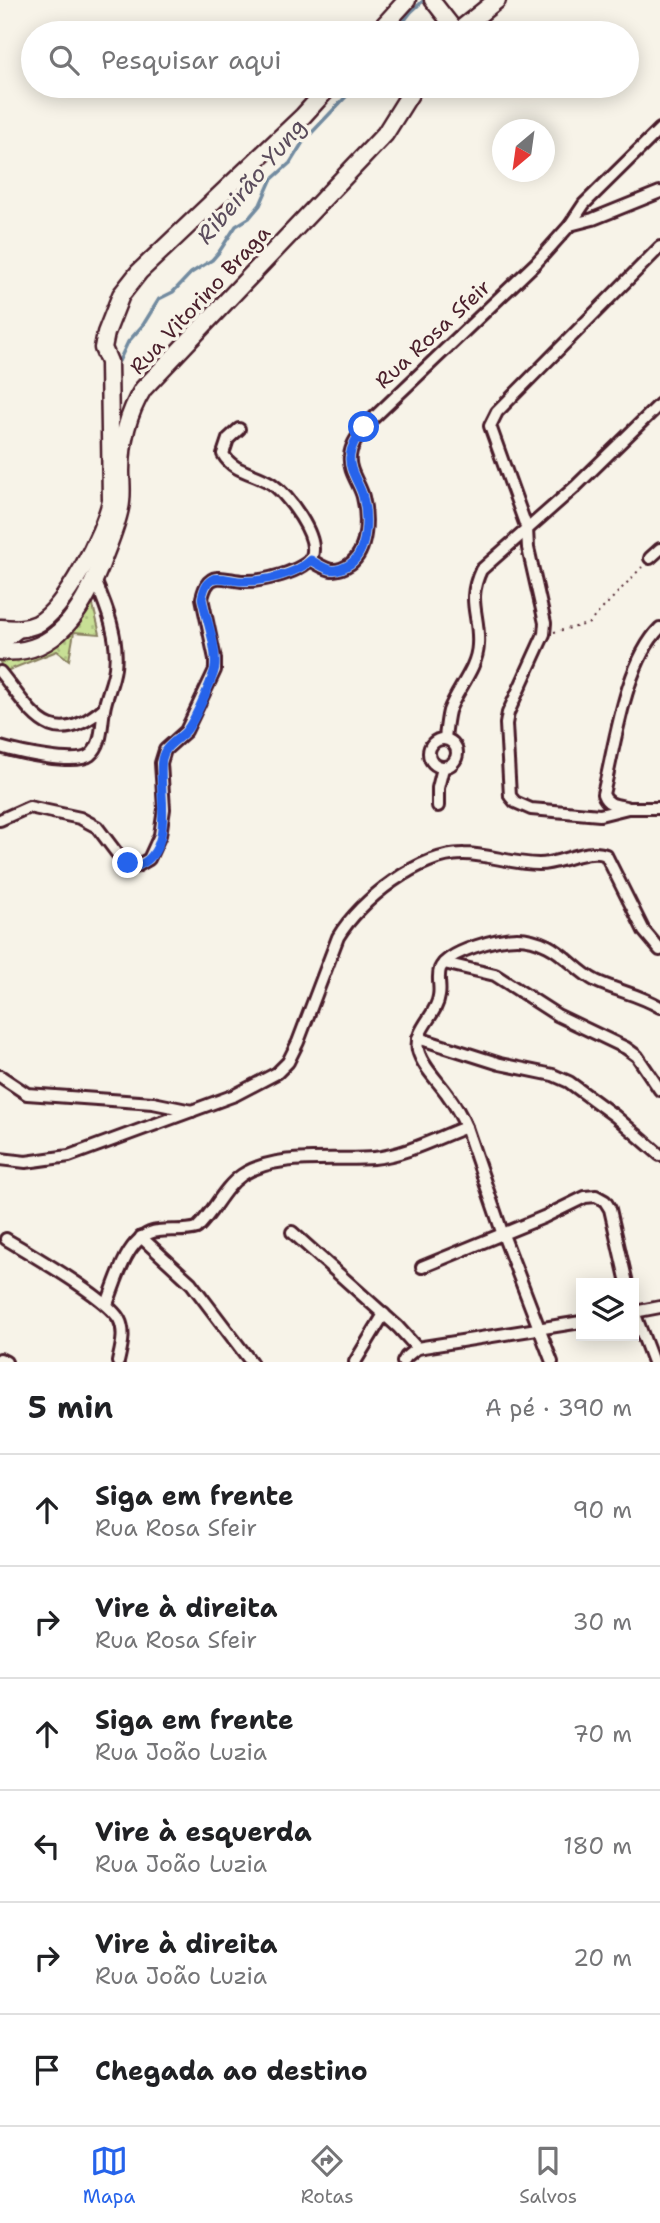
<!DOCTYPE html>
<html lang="pt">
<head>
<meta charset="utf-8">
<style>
	:root { --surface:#fff; --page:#f2f2f2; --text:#202124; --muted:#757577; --line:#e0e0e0; --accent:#2563eb }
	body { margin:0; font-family:"Shantell Sans",sans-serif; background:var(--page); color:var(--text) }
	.controls { position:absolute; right:21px; bottom:21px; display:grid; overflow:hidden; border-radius:0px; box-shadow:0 4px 18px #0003 }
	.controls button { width:63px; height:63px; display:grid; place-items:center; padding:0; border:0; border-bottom:2px solid var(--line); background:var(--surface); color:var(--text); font:35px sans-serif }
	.compass { position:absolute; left:492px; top:119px; width:63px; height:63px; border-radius:50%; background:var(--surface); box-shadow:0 4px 18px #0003; rotate:209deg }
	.stop { position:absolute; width:21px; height:21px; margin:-16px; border:5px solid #2563eb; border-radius:50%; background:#fff }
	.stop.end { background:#2563eb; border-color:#fff; box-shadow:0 2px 7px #0008 }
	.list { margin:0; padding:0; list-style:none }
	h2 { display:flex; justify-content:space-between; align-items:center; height:91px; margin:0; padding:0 28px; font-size:30px }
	h2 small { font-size:23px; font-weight:400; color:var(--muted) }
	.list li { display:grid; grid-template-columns:46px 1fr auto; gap:21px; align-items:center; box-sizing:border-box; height:112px; padding:0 28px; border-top:2px solid var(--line) }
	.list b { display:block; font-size:26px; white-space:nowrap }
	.list p { margin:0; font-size:23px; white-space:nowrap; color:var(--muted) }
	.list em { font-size:23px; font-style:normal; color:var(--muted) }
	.icon { flex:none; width:38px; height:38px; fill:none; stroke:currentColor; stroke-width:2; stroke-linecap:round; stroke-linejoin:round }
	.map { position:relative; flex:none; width:660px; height:1362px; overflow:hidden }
	.search { position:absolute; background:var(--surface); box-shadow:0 4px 18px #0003; left:21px; right:21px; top:21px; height:77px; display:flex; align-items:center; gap:18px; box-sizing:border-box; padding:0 24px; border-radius:38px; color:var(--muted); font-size:26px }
	.sheet { height:763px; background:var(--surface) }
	nav { display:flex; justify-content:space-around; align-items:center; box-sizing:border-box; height:98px; border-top:2px solid var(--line); background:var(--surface); font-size:19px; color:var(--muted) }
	nav a { display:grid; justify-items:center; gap:4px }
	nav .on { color:var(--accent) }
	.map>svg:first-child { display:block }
</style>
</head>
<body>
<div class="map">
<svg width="660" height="1362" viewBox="0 0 660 1362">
	<defs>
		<pattern id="green-dots" width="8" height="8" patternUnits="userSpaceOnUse" patternTransform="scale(1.75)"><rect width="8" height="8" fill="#c8e095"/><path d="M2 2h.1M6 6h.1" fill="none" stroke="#adc081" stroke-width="1.8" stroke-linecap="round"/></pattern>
	</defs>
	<rect width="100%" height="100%" fill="#f7f3e8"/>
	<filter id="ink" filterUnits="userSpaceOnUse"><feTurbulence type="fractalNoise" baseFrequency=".0143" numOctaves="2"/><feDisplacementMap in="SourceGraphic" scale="14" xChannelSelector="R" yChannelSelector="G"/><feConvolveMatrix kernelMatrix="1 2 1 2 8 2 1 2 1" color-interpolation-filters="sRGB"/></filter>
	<g filter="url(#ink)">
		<path fill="url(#green-dots)" stroke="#898060" stroke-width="2" d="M92 601 100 634 74 632 69 660 57 651 4 672 0 662C54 657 62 642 92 601Z"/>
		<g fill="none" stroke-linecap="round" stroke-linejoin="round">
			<g stroke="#728ba0" stroke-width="3.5">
				<polyline points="395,33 411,12 424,0"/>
				<polyline points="119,361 128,342 143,325 159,299 173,292 191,273 212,260 219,252 236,226 249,218 260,205 271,180 290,163 303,142 356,86"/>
			</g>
			<defs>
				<g id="minor">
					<polyline points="570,225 593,219 660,192"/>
					<polyline points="660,247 497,412 490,426 527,529 528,548 545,623 544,634 508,713 506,724 510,796 515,802 531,809 600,815 628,808 660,808"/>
					<polyline points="650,558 660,549"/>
					<path d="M311 560C325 569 334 575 350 564 368 551 368 517 363 497 360 484 348 471 350 456 351 445 358 436 364 427L536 263 570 225 584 204 660 129"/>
					<path d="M0 672C32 711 49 754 104 708"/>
					<path d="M445 738C446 729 447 719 449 711 457 689 477 669 478 645 480 614 466 602 481 570L575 487 660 404"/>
					<circle cx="443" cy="753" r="14"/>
					<path d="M0 747C17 752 76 766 90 755 103 744 101 725 104 710 106 696 113 683 115 668 119 638 107 608 95 580"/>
					<polyline points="438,806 438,788 443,768"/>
					<path d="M626 807C616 805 607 805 603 794 615 746 625 663 660 628"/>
					<path d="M0 820 29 807 80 818 97 827 122 860 135 867 149 859 160 835 164 809 161 763 165 750 186 731 215 670V659L202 598C204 590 207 579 217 578 225 577 235 581 244 581 259 582 306 572 312 556 319 536 288 495 272 484 254 472 234 473 223 454L228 439 239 429"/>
					<polyline points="444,963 495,975 557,1015 626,1048 637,1056 660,1090"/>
					<polyline points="418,1038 500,1064 553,1075 569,1082 615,1116 660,1155"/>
					<polyline points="0,1076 27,1094 153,1103 192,1111"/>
					<path d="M0 1159 26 1162 69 1156 235 1095 277 1073 288 1062 298 1042 338 937C360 900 420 853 464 854 487 854 513 864 539 864 560 864 588 847 606 855L644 931 660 950"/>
					<polyline points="292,1232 398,1327 417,1348"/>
					<polyline points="141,1237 191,1283 251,1362"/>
					<path d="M6 1239C32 1255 106 1297 119 1319 126 1332 121 1348 118 1362"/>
					<polyline points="422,1267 544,1217 585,1197 596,1196 605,1201 610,1209 627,1283"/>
					<path d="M107 1304C117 1280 127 1234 158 1231 171 1229 184 1232 197 1228 214 1212 223 1188 242 1175 277 1152 334 1161 374 1158 405 1155 437 1138 466 1127"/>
					<polyline points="0,1359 6,1362"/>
					<polyline points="355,1362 384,1314"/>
					<polyline points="403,1362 406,1357 417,1348 581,1322"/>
					<path d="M552 1362 502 1232 466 1127C461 1115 455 1105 447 1094 438 1081 422 1066 418 1050 414 1029 437 1015 439 996 441 987 437 978 440 969 447 951 499 938 517 938 527 938 540 942 548 946 566 955 578 972 596 981 617 991 638 994 660 1007"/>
					<polyline points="653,1362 634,1312 660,1307"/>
				</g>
				<g id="tertiary">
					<polyline points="432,0 457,32"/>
					<polyline points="0,644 18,630"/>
				</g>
				<g id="secondary">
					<polyline points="377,33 407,0"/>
					<polyline points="456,33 497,0"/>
					<path d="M0 628C13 629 24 630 37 624 65 609 104 533 111 501L109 362 103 348 106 333 121 295 139 272 303 116 330 86"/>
					<path d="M0 651C56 657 83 609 101 564 108 545 116 528 120 508 123 496 121 483 121 471 121 441 127 415 143 389L385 134 415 86"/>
				</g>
			</defs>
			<use href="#minor" stroke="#4a1f2b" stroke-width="16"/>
			<use href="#tertiary" stroke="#4a1f2b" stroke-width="19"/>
			<use href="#secondary" stroke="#4a1f2b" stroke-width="21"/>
			<polyline stroke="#4a1f2b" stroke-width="2" stroke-dasharray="2 5" stroke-linecap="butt" points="554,632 588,624 642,567"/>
			<use href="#minor" stroke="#f7f3e8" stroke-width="10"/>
			<use href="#tertiary" stroke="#f7f3e8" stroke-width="14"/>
			<use href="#secondary" stroke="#f7f3e8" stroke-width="16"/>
		</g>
	</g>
	<g fill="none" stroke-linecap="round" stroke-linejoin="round" filter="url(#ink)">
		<path stroke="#2563eb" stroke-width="9" d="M128 863 135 867C178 853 157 791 162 759 165 745 177 741 186 731 194 722 213 679 215 667 217 645 206 619 202 598 204 590 205 583 213 579 220 576 233 581 241 581 262 582 295 575 311 560 325 569 334 575 350 564 368 551 368 517 363 497 360 483 348 471 350 456 351 445 358 436 364 427"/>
	</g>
	<g text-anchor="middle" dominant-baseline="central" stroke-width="7" stroke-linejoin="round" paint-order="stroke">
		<g font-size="21" fill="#4a1f2b" stroke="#f7f3e8">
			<text transform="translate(200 300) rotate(-47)">Rua Vitorino Braga</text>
			<text transform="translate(433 334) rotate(-43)">Rua Rosa Sfeir</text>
		</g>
		<g font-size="23" font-style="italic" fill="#5b4c5c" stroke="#f7f3e8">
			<text transform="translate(251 181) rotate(-50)">Ribeirão Yung</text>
		</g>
	</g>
</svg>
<div class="controls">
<button><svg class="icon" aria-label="layers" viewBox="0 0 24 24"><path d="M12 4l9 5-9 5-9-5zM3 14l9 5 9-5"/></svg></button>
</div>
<svg class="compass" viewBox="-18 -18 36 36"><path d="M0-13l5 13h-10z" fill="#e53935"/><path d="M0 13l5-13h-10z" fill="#757577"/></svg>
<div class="stop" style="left:364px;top:427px"></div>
<div class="stop end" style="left:128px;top:863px"></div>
<div class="search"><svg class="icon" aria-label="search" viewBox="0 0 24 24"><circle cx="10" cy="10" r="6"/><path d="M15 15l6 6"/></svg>Pesquisar aqui</div>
</div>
<section class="sheet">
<h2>5 min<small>A pé · 390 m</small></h2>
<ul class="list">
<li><svg class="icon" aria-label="ahead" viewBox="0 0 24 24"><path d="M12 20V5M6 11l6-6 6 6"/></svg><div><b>Siga em frente</b><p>Rua Rosa Sfeir</p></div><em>90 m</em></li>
<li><svg class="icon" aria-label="right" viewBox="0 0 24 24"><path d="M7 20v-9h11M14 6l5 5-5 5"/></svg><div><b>Vire à direita</b><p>Rua Rosa Sfeir</p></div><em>30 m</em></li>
<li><svg class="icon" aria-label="ahead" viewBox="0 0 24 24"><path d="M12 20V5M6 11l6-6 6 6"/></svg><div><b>Siga em frente</b><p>Rua João Luzia</p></div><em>70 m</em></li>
<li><svg class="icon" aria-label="left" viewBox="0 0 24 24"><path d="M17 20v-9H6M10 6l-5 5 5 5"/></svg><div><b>Vire à esquerda</b><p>Rua João Luzia</p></div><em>180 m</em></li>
<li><svg class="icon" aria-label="right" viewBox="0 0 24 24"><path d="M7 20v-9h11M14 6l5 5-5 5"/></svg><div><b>Vire à direita</b><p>Rua João Luzia</p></div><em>20 m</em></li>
<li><svg class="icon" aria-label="arrive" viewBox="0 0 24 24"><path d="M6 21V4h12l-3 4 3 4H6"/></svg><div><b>Chegada ao destino</b></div></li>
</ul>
</section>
<nav>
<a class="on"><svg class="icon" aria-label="map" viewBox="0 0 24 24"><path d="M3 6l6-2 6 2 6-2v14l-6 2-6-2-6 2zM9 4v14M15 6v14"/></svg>Mapa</a>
<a><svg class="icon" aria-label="directions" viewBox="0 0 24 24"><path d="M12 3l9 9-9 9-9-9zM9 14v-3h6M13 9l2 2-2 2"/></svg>Rotas</a>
<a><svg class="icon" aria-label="saved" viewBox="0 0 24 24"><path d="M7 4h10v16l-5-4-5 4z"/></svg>Salvos</a>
</nav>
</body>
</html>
